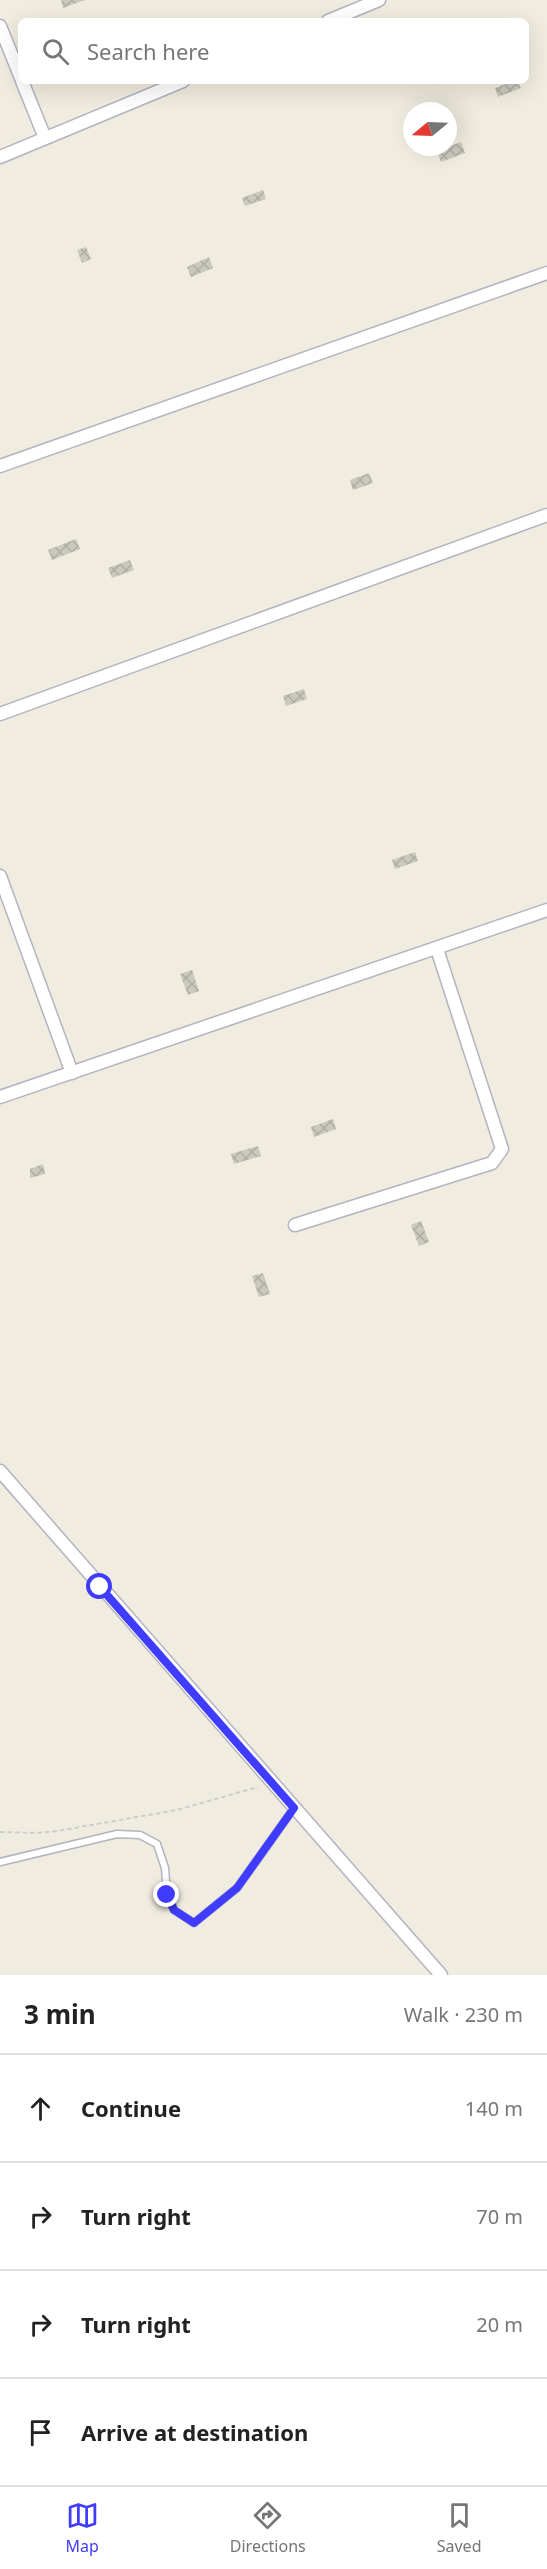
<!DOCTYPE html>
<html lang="en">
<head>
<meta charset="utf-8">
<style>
	:root { --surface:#fff; --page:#f2f2f2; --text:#222; --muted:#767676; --line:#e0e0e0; --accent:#403cff }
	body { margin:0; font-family:"Noto Sans",sans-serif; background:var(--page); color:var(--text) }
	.compass { position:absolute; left:403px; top:102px; width:54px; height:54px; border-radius:50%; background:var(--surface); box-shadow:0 6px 24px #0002; rotate:251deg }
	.stop { position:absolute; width:18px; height:18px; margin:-14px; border:4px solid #403cff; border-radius:50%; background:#fff }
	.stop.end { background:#403cff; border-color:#fff; box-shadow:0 2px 6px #0008 }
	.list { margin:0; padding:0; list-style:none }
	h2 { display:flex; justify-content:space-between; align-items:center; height:78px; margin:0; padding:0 24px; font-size:26px }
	h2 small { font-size:20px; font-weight:400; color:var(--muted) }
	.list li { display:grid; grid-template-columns:39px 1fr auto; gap:18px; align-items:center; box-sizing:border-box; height:108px; padding:0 24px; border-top:2px solid var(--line) }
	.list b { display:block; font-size:22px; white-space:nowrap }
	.list em { font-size:20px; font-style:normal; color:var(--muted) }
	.icon { flex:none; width:33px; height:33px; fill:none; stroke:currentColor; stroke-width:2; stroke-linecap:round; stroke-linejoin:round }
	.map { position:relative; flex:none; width:547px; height:1975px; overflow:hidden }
	.search { position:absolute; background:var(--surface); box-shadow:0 6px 24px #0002; left:18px; right:18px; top:18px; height:66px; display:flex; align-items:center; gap:15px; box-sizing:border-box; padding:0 21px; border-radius:9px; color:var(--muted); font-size:22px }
	.sheet { height:510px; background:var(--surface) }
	nav { display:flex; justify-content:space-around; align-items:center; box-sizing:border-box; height:84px; border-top:2px solid var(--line); background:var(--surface); font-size:16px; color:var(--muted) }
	nav a { display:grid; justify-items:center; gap:3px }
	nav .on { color:var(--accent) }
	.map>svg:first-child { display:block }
</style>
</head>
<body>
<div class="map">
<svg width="547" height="1975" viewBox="0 0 547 1975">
	<defs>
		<pattern id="building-cross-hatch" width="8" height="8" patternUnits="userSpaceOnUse" patternTransform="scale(1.5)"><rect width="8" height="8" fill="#cbc9be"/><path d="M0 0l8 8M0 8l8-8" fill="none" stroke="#afada4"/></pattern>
	</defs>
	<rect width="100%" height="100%" fill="#f0ecdf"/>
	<g fill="url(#building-cross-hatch)">
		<polygon points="61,0 85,0 63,8"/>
		<polygon points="514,81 518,81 521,88 498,97 495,88"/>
		<polygon points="461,142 465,153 441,162 437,151"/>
		<polygon points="263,190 266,199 245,206 242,198"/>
		<polygon points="86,247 91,259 82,263 77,250"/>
		<polygon points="209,257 213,268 191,277 187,267"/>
		<polygon points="369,473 373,483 353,490 350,480"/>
		<polygon points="76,539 80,549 52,560 48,550"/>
		<polygon points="130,560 134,570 112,578 108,568"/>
		<polygon points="304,689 307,699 286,706 283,696"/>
		<polygon points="415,852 418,861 395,869 392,860"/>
		<polygon points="192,970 199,991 188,995 180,974"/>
		<polygon points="333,1119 336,1129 314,1137 311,1127"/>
		<polygon points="258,1146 261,1156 234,1164 231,1154"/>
		<polygon points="43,1164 45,1174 30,1178 30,1169"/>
		<polygon points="421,1221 429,1242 419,1246 411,1225"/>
		<polygon points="263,1273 270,1294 259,1297 252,1276"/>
	</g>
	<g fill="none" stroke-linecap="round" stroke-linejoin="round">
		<defs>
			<polyline id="service" points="0,1862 117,1834 140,1835 157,1844 165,1868 167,1895 174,1910 194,1923 237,1888 294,1808"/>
			<g id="minor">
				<polyline points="328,21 379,0"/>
				<polyline points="0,26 21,78"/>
				<polyline points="22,81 45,138"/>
				<polyline points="0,157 183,81"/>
				<polyline points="0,466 547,273"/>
				<polyline points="0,714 547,515"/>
				<polyline points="0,876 72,1073"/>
				<polyline points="0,1097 547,910"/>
				<polyline points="295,1225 492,1163 502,1149 437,949"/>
				<polyline points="0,1471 441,1975"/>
			</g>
		</defs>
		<use href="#service" stroke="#b3b3c2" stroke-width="9"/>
		<use href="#minor" stroke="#b3b3c2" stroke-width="15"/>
		<polyline stroke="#cdcdcd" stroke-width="2" stroke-dasharray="4.5 3" stroke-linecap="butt" points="0,1832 36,1833 57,1831 177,1810 258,1787"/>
		<use href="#service" stroke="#fff" stroke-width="6"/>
		<use href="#minor" stroke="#fff" stroke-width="12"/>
	</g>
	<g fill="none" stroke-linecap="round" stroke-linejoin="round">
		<polyline stroke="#403cff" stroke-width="8" points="100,1587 294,1808 237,1888 194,1923 174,1910 167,1895"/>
	</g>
</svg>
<svg class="compass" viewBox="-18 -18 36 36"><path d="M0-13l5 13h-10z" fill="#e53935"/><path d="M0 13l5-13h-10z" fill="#767676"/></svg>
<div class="stop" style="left:100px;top:1587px"></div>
<div class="stop end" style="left:167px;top:1895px"></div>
<div class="search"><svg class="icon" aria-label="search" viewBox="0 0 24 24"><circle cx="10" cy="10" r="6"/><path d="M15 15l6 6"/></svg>Search here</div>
</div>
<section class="sheet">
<h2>3 min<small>Walk · 230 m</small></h2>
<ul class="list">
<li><svg class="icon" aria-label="ahead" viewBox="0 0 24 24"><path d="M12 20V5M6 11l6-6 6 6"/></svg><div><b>Continue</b></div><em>140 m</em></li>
<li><svg class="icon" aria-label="right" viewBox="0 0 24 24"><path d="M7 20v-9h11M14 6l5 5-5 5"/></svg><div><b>Turn right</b></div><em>70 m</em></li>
<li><svg class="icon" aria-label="right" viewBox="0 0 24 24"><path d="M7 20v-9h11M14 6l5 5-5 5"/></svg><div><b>Turn right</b></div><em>20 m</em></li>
<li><svg class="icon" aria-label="arrive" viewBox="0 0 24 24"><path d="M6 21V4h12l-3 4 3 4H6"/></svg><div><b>Arrive at destination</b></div></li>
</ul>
</section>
<nav>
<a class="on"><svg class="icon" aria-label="map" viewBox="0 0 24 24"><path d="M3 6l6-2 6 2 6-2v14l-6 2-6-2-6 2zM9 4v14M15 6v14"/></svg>Map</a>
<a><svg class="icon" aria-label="directions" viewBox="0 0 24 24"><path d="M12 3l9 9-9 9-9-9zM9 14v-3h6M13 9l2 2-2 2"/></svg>Directions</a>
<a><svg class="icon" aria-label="saved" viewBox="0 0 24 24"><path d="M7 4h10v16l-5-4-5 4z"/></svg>Saved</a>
</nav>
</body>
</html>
